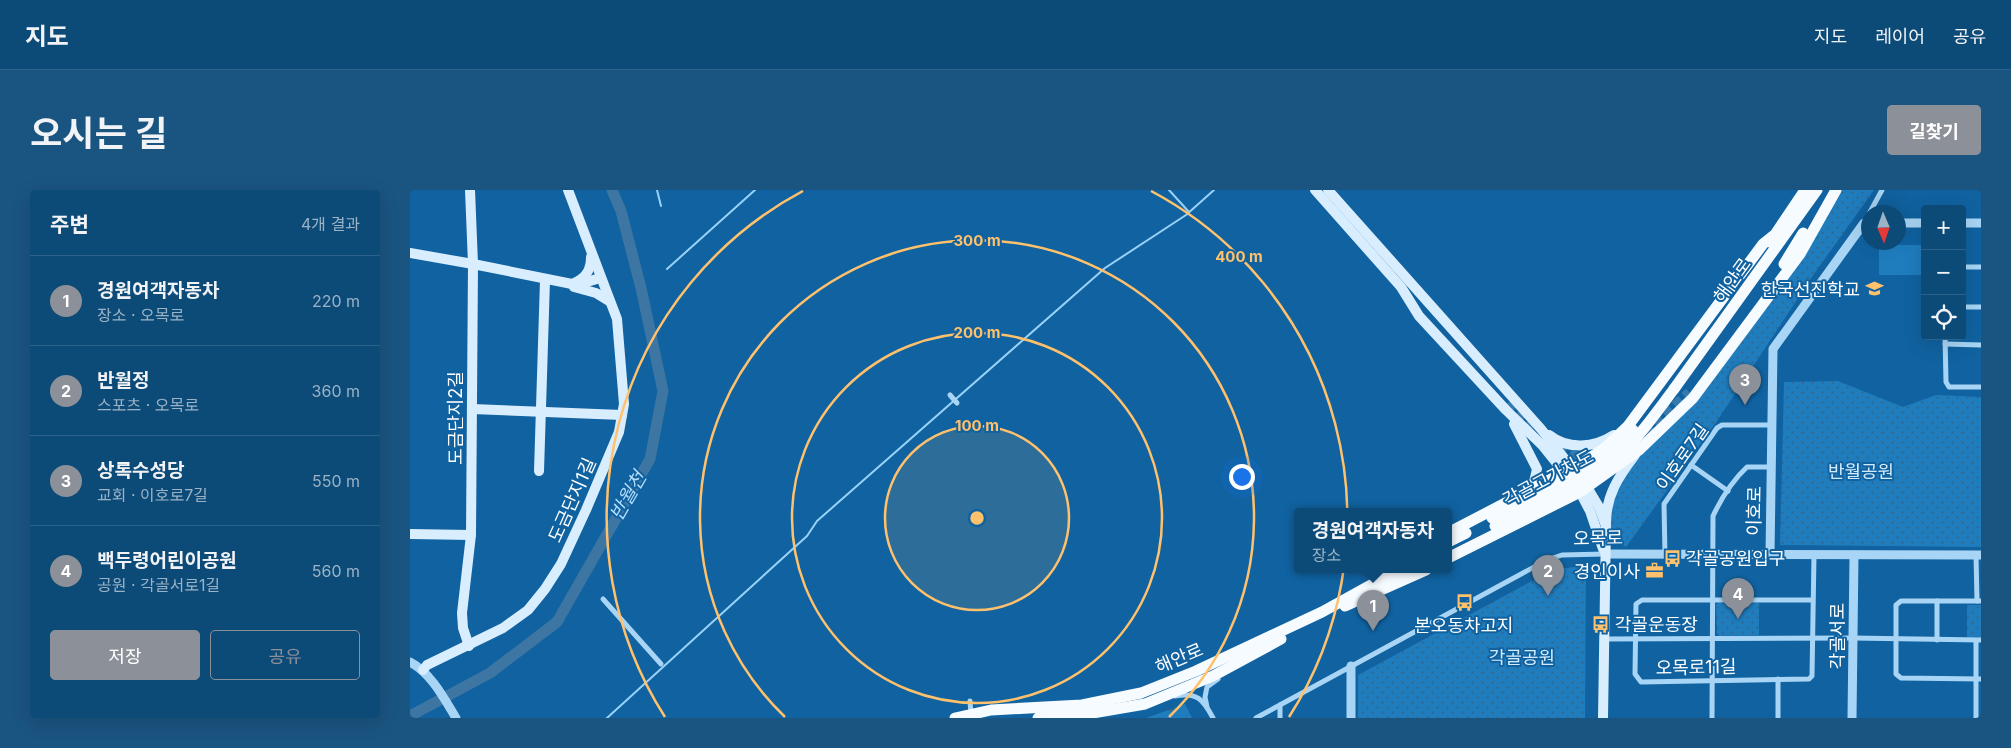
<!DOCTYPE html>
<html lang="ko">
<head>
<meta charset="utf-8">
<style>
	:root { --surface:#0c4a78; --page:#1a5480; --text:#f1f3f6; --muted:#9ab3c6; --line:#2c628a; --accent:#8c9099 }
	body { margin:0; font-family:Inter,"Noto Sans KR",sans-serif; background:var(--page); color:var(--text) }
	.controls { position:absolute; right:15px; top:15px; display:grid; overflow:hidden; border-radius:5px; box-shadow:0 5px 20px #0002 }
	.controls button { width:45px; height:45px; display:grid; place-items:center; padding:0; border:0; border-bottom:1px solid var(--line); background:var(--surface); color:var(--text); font:25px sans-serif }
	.compass { position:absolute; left:1451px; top:15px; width:45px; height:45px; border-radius:50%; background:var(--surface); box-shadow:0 5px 20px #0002; rotate:178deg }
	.you { position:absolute; left:831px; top:286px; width:18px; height:18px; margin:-12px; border:4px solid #fff; border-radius:50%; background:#1a73e8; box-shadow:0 0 0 8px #1a73e833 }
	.badge { display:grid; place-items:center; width:32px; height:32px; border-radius:50%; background:var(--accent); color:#fff; font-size:16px; font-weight:700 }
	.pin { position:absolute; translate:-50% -41px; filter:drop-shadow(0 1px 2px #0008) }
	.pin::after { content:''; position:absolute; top:26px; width:18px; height:15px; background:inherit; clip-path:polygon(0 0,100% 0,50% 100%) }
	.popup { position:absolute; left:884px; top:318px; width:158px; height:65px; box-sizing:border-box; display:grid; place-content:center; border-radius:5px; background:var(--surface); filter:drop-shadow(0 1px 4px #0005); font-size:16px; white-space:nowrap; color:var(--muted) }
	.popup b { font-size:19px; color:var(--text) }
	.popup::after { content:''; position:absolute; left:50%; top:100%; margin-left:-10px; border:10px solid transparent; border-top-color:var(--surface) }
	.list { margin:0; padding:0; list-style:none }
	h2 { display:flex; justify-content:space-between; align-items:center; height:65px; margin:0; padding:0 20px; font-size:21px }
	h2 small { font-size:16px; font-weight:400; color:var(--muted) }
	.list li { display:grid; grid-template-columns:32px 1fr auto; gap:15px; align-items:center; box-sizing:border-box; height:90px; padding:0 20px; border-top:1px solid var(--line) }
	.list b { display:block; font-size:19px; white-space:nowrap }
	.list p { margin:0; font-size:16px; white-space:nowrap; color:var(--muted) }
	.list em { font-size:16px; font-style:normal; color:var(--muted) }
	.actions { display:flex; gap:10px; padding:15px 20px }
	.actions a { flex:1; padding:11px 0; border:1px solid var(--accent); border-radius:5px; text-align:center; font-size:18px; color:var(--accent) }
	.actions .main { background:var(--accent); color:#fff }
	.icon { flex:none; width:28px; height:28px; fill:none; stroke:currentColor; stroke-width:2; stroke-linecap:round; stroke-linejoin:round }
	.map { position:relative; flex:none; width:1571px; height:528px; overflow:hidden; border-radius:5px }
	header { display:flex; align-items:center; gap:30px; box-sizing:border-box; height:70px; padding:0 25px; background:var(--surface); border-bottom:1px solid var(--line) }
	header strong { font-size:24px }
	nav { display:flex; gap:28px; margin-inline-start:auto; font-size:18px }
	.intro { display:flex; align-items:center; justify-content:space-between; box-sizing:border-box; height:120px; padding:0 30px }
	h1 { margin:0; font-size:35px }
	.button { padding:12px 22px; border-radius:5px; background:var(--accent); color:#fff; font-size:18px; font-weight:700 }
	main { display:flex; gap:30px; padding:0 30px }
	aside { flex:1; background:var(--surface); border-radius:5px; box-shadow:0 5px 20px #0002 }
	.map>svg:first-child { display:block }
</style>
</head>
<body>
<header>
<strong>지도</strong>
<nav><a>지도</a><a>레이어</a><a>공유</a></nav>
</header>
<div class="intro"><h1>오시는 길</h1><a class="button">길찾기</a></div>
<main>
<aside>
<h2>주변<small>4개 결과</small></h2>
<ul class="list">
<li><span class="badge">1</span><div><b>경원여객자동차</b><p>장소 · 오목로</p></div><em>220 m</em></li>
<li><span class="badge">2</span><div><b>반월정</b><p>스포츠 · 오목로</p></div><em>360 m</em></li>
<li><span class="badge">3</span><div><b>상록수성당</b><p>교회 · 이호로7길</p></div><em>550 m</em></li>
<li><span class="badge">4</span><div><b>백두령어린이공원</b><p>공원 · 각골서로1길</p></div><em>560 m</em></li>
</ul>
<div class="actions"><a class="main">저장</a><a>공유</a></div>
</aside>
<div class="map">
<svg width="1571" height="528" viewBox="0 0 1571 528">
	<defs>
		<pattern id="grass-dots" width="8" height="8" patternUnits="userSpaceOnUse" patternTransform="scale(1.25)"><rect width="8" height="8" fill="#1f7cbd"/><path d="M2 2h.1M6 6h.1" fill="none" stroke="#33668a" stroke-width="1.8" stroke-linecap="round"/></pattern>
		<pattern id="forest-firs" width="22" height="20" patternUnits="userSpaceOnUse" patternTransform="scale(1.25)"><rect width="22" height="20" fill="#1f7cbd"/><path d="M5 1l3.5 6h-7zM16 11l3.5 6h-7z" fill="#33668a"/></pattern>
	</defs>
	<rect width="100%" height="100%" fill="#1062a0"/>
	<g fill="url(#grass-dots)">
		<path d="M1429 0H1464L1404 84 1307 231 1216 357 1202 348C1201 341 1199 332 1200 325 1209 278 1251 243 1285 212Z"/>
		<polygon points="1428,191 1493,217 1526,205 1571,207 1571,357 1370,355 1374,192"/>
		<polygon points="1176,376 1175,528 948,528 948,485 1144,379"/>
		<polygon points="1308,413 1349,413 1349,445 1309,446 1307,443 1306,415"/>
		<polygon points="1557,415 1571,415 1571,448 1557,449"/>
	</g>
	<polygon fill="url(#forest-firs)" points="775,514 782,528 736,528"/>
	<rect fill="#1f7cbd" x="1469" y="55" width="46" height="30"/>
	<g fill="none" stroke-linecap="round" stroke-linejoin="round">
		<g stroke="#99d2f9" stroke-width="2">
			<polyline points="247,0 251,16"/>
			<polyline points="759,0 779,22"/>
			<polyline points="257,79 345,0"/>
			<polyline points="197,528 397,346 407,331 695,78 776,25 804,0"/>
		</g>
		<polyline stroke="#3d76a2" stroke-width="11" points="0,526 80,483 147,432 240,269 253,201 231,98 211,21 202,0"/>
		<g stroke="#347aae" stroke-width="9" stroke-dasharray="9 4.5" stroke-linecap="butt">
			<polyline points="1098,213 1122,239"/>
			<polyline points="1235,243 1279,202"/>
			<polyline points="1147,260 1170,267 1183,266"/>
		</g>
		<g stroke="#a8d5f5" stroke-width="5">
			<polyline points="1460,22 1472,0"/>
			<polyline points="1552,77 1571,77"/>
			<polyline points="1552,117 1571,117"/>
			<polyline points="1535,146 1536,192 1539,197 1571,197"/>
			<polyline points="1535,154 1571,155"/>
			<polyline points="540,205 547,213"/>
			<polyline points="1281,275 1318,301"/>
			<polyline points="1255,365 1254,314 1307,238 1312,235 1362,235"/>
			<polyline points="1566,365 1567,411"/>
			<polyline points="193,409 251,474"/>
			<polyline points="1403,410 1232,410 1226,414 1225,484 1231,492 1399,489 1402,486 1404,365"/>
			<polyline points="1527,411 1527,450"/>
			<polyline points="1571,411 1491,411 1486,415 1486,484 1491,488 1571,489"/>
			<polyline points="1194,449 1443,448 1571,450"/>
			<path d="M765 506C787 502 793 509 803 528"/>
			<polyline points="560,511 561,524"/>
			<polyline points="797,517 795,507 797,497 808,489"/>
			<polyline points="846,528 1137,370 1152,365 1195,364"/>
			<polyline points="870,528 870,515"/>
			<path d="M1302 528 1303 326C1311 309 1323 290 1337 277H1361"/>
			<polyline points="1368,528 1368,489"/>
			<polyline points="1566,528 1566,451"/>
		</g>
		<g stroke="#a8d5f5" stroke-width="9">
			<polyline points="1488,33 1515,33"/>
			<polyline points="1552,33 1571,33"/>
			<polyline points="1195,364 1571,365"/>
			<polyline points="1360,365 1363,159 1454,33 1458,33"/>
			<path d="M0 472C21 483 34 508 46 528"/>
			<polyline points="941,528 941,476"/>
			<polyline points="1442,528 1444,365"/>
		</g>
		<g stroke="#d8edfe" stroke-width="10">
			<polyline points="905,0 991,97 1009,126 1096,220 1133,256 1170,302 1180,321 1193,359"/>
			<polyline points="918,0 1131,239 1177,297 1189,317 1196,336 1193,528"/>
			<polyline points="0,63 63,74 167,95 190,88"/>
			<path d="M164 93C176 88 181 80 181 67"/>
			<polyline points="164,97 186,103 199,111"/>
			<polyline points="62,219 212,225"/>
			<polyline points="1104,234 1127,279 1124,292 1115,301"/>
			<path d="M1139 245C1158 260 1184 258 1204 245"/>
			<polyline points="129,281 135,90"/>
			<path d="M1196 333C1196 305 1209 286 1225 265"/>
			<polyline points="0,344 61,345"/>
			<polyline points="59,456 53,438 52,423 61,345 63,74 60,0"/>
			<polyline points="13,480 17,475 93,438 118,420 135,399 151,374 176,320 209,242 214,214 207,129 158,0"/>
		</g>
		<g stroke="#f6fbff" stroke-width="11">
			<polyline points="1360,52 1395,0"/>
			<polyline points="1374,74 1393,43"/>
			<polyline points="1264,199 1407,0"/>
			<polyline points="1038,343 1174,272 1196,257 1218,236 1353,54 1363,46"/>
			<polyline points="1038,352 1056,343"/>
			<polyline points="1038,368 1170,302 1229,260 1283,208 1390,64 1426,0"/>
			<polyline points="982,390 1001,380"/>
			<polyline points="935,416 1016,380"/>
			<polyline points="545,528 581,520 672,515 731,503 786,481 912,422 988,380"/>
			<polyline points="628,528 683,523 735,514 803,486 871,449"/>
		</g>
		<g stroke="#f6fbff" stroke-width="11">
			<path d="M1082 328C1132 305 1186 284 1223 240"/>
			<path d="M1085 336C1122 318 1163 302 1196 277 1223 256 1243 227 1264 199"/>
		</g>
	</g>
	<circle cx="567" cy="328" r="92" fill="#ffc16c" fill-opacity=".12"/>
	<g fill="none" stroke="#ffc16c" stroke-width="2.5">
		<circle cx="567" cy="328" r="92"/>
		<circle cx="567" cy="328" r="185"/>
		<path d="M375 527A277 277 0 1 1 759 527"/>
		<path d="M255 527A370 370 0 0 1 393 1M741 1A370 370 0 0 1 879 527"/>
	</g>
	<defs>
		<symbol id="school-bare" viewBox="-9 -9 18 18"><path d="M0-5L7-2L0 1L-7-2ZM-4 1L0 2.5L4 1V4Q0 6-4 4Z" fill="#ffc16c" stroke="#1062a0" stroke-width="2.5" paint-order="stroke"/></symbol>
		<symbol id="bus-bare" viewBox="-9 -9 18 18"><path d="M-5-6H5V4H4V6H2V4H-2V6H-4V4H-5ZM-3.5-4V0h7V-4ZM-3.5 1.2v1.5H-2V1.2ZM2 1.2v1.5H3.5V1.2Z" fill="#ffc16c" stroke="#1062a0" stroke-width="2.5" paint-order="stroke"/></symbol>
		<symbol id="office-bare" viewBox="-9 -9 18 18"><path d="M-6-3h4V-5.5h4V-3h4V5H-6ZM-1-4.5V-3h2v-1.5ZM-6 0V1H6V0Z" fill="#ffc16c" stroke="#1062a0" stroke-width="2.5" paint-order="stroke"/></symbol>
	</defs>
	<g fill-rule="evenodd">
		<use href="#school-bare" x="1452" y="86" width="25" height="25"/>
		<use href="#bus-bare" x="1250" y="356" width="25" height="25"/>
		<use href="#office-bare" x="1232" y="368" width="25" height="25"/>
		<use href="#bus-bare" x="1042" y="400" width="25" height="25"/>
		<use href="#bus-bare" x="1178" y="422" width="25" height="25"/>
	</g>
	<g text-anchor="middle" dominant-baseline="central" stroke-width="4" stroke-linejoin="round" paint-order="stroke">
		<g font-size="18" fill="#fff" stroke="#1062a0">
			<text transform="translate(1322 90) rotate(-54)">해안로</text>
			<text transform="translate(45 228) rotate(-90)">도금단지2길</text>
			<text transform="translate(1272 267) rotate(-55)">이호로7길</text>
			<text transform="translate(1138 288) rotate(-28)">각골고가차도</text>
			<text transform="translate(162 310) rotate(-66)">도금단지1길</text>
			<text transform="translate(1344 321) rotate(-89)">이호로</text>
			<text transform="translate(1188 348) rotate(-1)">오목로</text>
			<text transform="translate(1427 446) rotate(-90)">각골서로</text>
			<text transform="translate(769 468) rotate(-23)">해안로</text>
			<text transform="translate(1286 477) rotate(-1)">오목로11길</text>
		</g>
		<g font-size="18" fill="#fff" stroke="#1062a0" text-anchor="end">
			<text x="1450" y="99">한국선진학교</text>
			<text x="1276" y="368" text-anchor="start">각골공원입구</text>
			<text x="1230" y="381">경인이사</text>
			<text x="1205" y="434" text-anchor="start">각골운동장</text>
			<text x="1054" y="435" text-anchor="middle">본오동차고지</text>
		</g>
		<g font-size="18" fill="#d1ebfe" stroke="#1062a0">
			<text x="1451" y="281">반월공원</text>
			<text x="1112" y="467">각골공원</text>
		</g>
		<g font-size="19" font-style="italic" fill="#b4defc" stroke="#1062a0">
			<text transform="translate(218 306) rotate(-60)">반월천</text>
		</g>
	</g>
	<circle cx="567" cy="328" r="8" fill="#ffc16c" stroke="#1062a0" stroke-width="2.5"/>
	<g font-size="15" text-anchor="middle" font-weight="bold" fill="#ffc16c" stroke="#1062a0" stroke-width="4" stroke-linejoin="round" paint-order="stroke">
		<text x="567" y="56">300 m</text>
		<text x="829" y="72">400 m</text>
		<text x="567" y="148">200 m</text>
		<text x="567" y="241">100 m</text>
	</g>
</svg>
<div class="controls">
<button>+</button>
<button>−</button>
<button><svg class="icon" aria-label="locate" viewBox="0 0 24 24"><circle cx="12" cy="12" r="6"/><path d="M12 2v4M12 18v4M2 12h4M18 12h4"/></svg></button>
</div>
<svg class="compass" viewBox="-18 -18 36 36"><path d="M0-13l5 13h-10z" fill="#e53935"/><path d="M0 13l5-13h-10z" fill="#9ab3c6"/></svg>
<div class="you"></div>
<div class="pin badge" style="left:963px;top:441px">1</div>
<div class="popup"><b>경원여객자동차</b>장소</div>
<div class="pin badge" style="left:1138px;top:406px">2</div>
<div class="pin badge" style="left:1335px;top:215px">3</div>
<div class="pin badge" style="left:1328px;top:429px">4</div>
</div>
</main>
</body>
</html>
